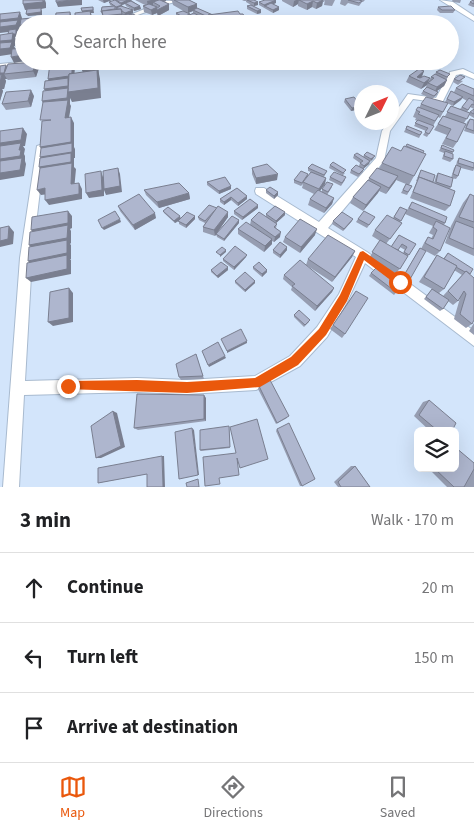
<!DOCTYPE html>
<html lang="en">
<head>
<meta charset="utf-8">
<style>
	:root { --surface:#fff; --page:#f2f2f2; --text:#202124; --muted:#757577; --line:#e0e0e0; --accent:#ea580c }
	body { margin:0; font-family:"Source Sans 3",sans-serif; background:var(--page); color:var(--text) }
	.controls { position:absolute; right:15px; bottom:15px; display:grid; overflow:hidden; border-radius:8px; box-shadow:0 5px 20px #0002 }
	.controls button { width:45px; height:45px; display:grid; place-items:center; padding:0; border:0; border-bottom:1px solid var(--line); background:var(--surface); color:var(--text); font:25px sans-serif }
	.compass { position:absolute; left:354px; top:85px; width:45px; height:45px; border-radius:50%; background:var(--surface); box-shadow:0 5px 20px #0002; rotate:47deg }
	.stop { position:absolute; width:15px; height:15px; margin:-11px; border:4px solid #ea580c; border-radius:50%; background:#fff }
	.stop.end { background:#ea580c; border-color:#fff; box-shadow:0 1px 5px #0008 }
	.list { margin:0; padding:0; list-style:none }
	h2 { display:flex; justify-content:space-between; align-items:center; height:65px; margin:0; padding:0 20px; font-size:21px }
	h2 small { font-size:16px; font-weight:400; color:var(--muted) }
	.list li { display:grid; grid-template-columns:32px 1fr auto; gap:15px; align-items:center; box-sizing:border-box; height:70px; padding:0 20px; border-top:1px solid var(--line) }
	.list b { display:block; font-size:19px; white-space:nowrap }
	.list em { font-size:16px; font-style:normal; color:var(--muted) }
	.icon { flex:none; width:28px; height:28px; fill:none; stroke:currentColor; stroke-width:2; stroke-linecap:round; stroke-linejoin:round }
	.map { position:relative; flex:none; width:474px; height:487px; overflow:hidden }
	.search { position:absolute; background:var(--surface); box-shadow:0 5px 20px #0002; left:15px; right:15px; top:15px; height:55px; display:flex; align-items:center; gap:12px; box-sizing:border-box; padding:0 18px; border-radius:28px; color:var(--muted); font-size:19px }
	.sheet { height:275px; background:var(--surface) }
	nav { display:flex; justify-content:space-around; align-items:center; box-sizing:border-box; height:70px; border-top:1px solid var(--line); background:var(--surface); font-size:14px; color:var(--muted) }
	nav a { display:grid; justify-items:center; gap:2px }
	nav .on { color:var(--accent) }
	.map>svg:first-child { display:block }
</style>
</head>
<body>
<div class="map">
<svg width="474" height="487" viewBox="0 0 474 487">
	<rect width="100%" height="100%" fill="#d3e5fb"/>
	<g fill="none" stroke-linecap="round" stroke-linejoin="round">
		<defs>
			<g id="street">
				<polygon points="184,0 167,4 135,16 130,15 164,1"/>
				<polygon points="440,0 453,2 474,16 474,21"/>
				<polygon points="31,61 63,61 60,63 0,68 0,64"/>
				<polygon points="463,69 474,74 474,79 462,74 456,75 442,103 413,99 390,131 384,161 328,228 367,252 474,331 474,346 365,263 347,302 327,337 300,366 256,390 187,394 137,392 24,395 19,487 3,487 20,258 37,146 40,145 45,148 32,258 25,381 137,378 187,380 255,376 290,356 317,327 339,294 356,257 256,194 255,191 256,188 264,188 319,222 376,158 382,131 388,122 392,122 392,117 408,94 436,98 450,72"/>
			</g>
		</defs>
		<use href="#street" stroke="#a8bacf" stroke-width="2"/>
		<use href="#street" fill="#fff" fill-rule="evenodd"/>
	</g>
	<g fill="#969db1" fill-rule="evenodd">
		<polygon points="98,0 112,0 104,3"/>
		<path d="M115 0H131L140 6 141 9 134 11 133 10V13L129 15 133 14 140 18 145 16 148 18V19L155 17 159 22V24H141L136 21 137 24H104L102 18 103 17 101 12 102 7 112 6 110 5 109 2 115 1ZM125 4 126 6 133 10 122 7V5Z"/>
		<polygon points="135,0 166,0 166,1 164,2 169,4 169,10 158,16 157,13 152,15 144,12 143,6 145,5"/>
		<polygon points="169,0 189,0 197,4 197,8 213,15 240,14 246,19 246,24 209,24 208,20 193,13 193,11 188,13 190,15 199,16 199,19 206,22 206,24 197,24 187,19 187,18 183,20 176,16 176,13 187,13 173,5 172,1"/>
		<polygon points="242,0 254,0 258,2 258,5 254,6 261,13 257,14 247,9 247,6 251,5 246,2 246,1 244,1"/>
		<polygon points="276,0 276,3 273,4 279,7 279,10 273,13 259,5 259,2"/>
		<polygon points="282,0 325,0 324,2 323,2 322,6 316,9 312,7 307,10 298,6 298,4 293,7 282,1"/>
		<polygon points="325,0 335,0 332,6 324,5"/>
		<polygon points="341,0 365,0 363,2 362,2 359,6 348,3 345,6 340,4"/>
		<polygon points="452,0 461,0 460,3 453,2"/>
		<polygon points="474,0 474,7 473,7 468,5 470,2"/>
		<polygon points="438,7 455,10 453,13 440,13 437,10"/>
		<polygon points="6,65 7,67 39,68 36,77 8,80 7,79 5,79 6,81 4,89 2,89 3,91 0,101 0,66"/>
		<polygon points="424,71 422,77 428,82 431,77 435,75 436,72 448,77 446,80 447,80 444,86 437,91 438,92 437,95 432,99 421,94 423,91 425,89 427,85 421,89 406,82 409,76"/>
		<polygon points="454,79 463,81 458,85 453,82"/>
		<path d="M456 88 474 89V118L469 115 464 123 457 142 453 148 442 144 447 135 434 130 443 116H445L451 106 460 109 467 101 462 98 453 106 445 102 451 91 454 92ZM470 107 474 109 470 113 467 112Z"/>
		<polygon points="34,96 31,107 6,110 2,104"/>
		<polygon points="345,99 361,106 360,109 351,111 344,102"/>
		<polygon points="448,103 440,118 438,117 433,126 434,126 427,137 423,135 426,131 414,126 417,121 415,120 416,118 413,117 416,110 419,108 421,104"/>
		<polygon points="470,119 474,120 474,134 464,131 467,122"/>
		<polygon points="407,126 422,132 419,138 404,132"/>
		<polygon points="442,145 453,152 452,154 453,159 450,162 442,159 444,153 439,151"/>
		<polygon points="354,155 363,157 364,155 373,159 370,161 369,164 363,169 363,172 358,177 350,173 351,170 359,166 360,163 353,158"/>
		<polygon points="459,158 474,163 474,169 473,171 461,168 458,176 456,179 451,178 454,168 456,166 457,161"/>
		<polygon points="382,163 414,176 409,185 412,186 407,195 401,193 406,184 396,180 386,194 379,191 363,211 350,203 353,197 368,181 369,178 379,169"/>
		<polygon points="330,165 345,173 342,176 345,180 341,186 329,180 330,177 342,175 329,168"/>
		<polygon points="252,168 277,180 256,184 252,174"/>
		<polygon points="308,168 327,171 324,177 326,178 325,184 320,191 322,192 322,189 332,187 327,195 334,198 332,204 324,213 308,205 310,199 314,194 302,188 303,184 301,186 294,183 294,180 308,174 308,176 311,172 308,171"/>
		<polygon points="421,170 434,183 436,176 438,173 451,187 450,189 450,206 445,211 410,198 417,181 416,181"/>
		<polygon points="207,182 231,186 231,189 219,194 207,185"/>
		<polygon points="237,188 247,196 247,199 238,206 231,200 224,205 220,202 220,199"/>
		<polygon points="144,190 189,193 190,199 159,208 146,195"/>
		<polygon points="266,190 278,195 274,199 266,193"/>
		<polygon points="470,194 474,196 474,256 445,243 451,226 463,203"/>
		<path d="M412 202 445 223 444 225 440 251 435 256 422 249 409 281 407 283 401 280 418 251 420 248 421 249 424 243 428 237 431 239 433 235 429 233 433 226 405 214 400 222 402 223 386 244 391 247 399 235 416 244 396 274 369 258 380 241 372 236 375 230 393 218 400 207 407 210ZM400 247 405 250 403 253 398 250Z"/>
		<polygon points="118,206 156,218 135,230 120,211"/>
		<polygon points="217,208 228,217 215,236 203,232 203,227 205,223 199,220 198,217"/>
		<polygon points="258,208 242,220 234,214 234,211"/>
		<polygon points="163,211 181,219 195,216 195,219 186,228 179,224 179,221 175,223 164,213"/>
		<polygon points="266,214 285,215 276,223 277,224 276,228 280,237 274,242 272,241 272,244 264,252 238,234 238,229 250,225 251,220 266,216"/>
		<polygon points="375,217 367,228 356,222 358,219"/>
		<polygon points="353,219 351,222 343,231 332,224 333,221"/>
		<polygon points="239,223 224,241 217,237 216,234"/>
		<polygon points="315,235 300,253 283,242 285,237"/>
		<polygon points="273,250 287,250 280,258 273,253"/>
		<polygon points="355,251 352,257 332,282 306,265 308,259"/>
		<path d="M448 253 470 274 472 324 466 328 454 319 460 298 458 301 453 305 448 301 443 309 440 311 424 299 432 289 419 282 437 255 443 259ZM454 270 462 275 443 296 439 293 444 289Z"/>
		<polygon points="246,257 234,270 223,261 223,259"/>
		<polygon points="228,267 228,270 218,278 211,272 211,270"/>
		<polygon points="253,267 267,270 267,272 262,277 253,269"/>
		<polygon points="371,273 401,287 394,295 369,276"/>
		<polygon points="284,275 334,288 332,292 315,311 291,290 292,287 283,279"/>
		<polygon points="235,281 255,281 255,283 245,292 235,283"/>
		<polygon points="356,291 345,334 342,338 330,329"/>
		<polygon points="294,315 309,322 304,327 294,317"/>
		<polygon points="474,323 474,335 469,331"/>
		<polygon points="196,354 204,379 181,380 179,377"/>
		<polygon points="259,386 287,418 276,424 258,389"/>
		<polygon points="206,398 206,421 138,430 134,428"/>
		<polygon points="429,400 452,431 430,431 414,416 423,402"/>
		<polygon points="229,426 230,448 201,451 200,450"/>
		<polygon points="277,429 302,486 300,486 276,431"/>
		<polygon points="164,456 147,474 98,483"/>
		<polygon points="474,463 474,487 447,487 428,468 455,468"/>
		<polygon points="351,466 355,466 370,487 338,487 334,482"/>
	</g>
	<g fill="#7a7f90">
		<polygon points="45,0 46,3 46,8 41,9 42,11 42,15 28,16 26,14 41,9 25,10 23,4"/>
		<polygon points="71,0 82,0 82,5 58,7 56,2"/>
		<polygon points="103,0 112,0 104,3"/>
		<polygon points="128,0 131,0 132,2 125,3 125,4 122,5 123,7 116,8 116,7 121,5 121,3"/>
		<polygon points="151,0 166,0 166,1 157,4 153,2 153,5 148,7 147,1"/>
		<polygon points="276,0 276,3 267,7 265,6 264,7 264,5"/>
		<polygon points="296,0 305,0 299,0 298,4 293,7 294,1"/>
		<polygon points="323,0 322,6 316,9 317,3"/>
		<polygon points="313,1 312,7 307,10 307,4"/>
		<polygon points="258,2 258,5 254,6 254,3"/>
		<polygon points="169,4 169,10 158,16 156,9 157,13 152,15 151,10 157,7 157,10"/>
		<polygon points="197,4 197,10 193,10 193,11 188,13 188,7"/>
		<polygon points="140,6 141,9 134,11 134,8"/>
		<polygon points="93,7 94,13 91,13 93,24 77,24 75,18 82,14 82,11"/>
		<polygon points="279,7 279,10 273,13 273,10"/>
		<polygon points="133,10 133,13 126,16 125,13"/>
		<polygon points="261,10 261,13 257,14 257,11"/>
		<polygon points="20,12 22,18 21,24 20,24 20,25 24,25 24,31 23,31 20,26 19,31 17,31 18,32 17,37 15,37 16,39 15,46 14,46 15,48 13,54 0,56 0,41 8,34 16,31 0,33 0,20"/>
		<polygon points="70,12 72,18 72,24 70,24"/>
		<polygon points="122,14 124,19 105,22 103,16"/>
		<polygon points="190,14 190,17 187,16 187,18 183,20 183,17"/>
		<polygon points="43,17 45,24 34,24"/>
		<polygon points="130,19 131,24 104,24 103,23"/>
		<polygon points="243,19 246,19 246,24 232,24"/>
		<polygon points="24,55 24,61 14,63 11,57"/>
		<polygon points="72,61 75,66 74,82 84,76 82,70 97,61 98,61 99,74 100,79 101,98 72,102 70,98 70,104 71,106 68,124 45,107 42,101 47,95 44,89 51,85 48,79"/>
		<polygon points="36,62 39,68 36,77 33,71"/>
		<polygon points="6,65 9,71 4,74 7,79 5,79 6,81 4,89 2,89 3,91 0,101 0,73"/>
		<polygon points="424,71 421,78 418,80 417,77"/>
		<polygon points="430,78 427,85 421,89 424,83"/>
		<polygon points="447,80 444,86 434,93 437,87"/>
		<polygon points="31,90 34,96 31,107 28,101"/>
		<polygon points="463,97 461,100 453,106 454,102"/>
		<polygon points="361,106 360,109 351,111 352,108"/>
		<polygon points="71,117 74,123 74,147 75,149 75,158 74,158 74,167 76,169 74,190 43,173 39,167 44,163 40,157 44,153 40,147"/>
		<polygon points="23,128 27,134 25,146 23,146 25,149 24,154 25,156 25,161 26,164 24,176 0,180 0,143"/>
		<polygon points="375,156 373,159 370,162 369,164 363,169 364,166 370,162 371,159"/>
		<polygon points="118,168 120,174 122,192 106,195 104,190 104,196 89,198 86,193 101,171 103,177"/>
		<polygon points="278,174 277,180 256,184 256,178"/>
		<polygon points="398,176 395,182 386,194 389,188"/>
		<polygon points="326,178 325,184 317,195 319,189"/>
		<polygon points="79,183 82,189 82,199 49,205 45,200"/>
		<polygon points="231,186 231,189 219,194 219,191"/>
		<polygon points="381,187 378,193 363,211 366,205"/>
		<polygon points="45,188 49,194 41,195 37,190"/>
		<polygon points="278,192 278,195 274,199 274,196"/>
		<polygon points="189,193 190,199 159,208 157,202"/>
		<polygon points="247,196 247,199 238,206 238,203"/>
		<polygon points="231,197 231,200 224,205 224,202"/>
		<polygon points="334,198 332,204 324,213 326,208"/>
		<polygon points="258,205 258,208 242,220 243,217"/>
		<polygon points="68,211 72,216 72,228 70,229 71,231 71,243 70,244 71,245 71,259 70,259 71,260 71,274 31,282 26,278 33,266 28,261 34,251 29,245 36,235 31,230"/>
		<polygon points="228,212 228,217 215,236 214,230"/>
		<polygon points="285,212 285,215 275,224 276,221"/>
		<polygon points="155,213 156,218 135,230 133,225"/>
		<polygon points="180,216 181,219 175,223 174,221"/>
		<polygon points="195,216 195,219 186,228 186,225"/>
		<polygon points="120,219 121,222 104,230 102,228"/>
		<polygon points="353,219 351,222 343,231 344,229"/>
		<polygon points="239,220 239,223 224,241 224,239"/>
		<polygon points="9,226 14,232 13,244 0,247 0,241"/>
		<polygon points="317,229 315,235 300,253 301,247"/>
		<polygon points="281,232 280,237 274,242 275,237"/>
		<polygon points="272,239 272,244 264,252 265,246"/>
		<polygon points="287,247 287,250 280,258 280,255"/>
		<polygon points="226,250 226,252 220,257 220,255"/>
		<polygon points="355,251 352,257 332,282 335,277"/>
		<polygon points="247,255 246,257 234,270 234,267"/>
		<polygon points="228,267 228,270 218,278 217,276"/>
		<polygon points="267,270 267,272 262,277 262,274"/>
		<polygon points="255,281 255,283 245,292 245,290"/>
		<polygon points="69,288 73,293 73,322 53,326 48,322"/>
		<polygon points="334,288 332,292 315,311 317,306"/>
		<polygon points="247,341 247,343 227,353 227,351"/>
		<polygon points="225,356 226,358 209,367 208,365"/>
		<polygon points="204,395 206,398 206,421 204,419"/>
		<polygon points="113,411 117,413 125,447 101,458 96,458"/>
		<polygon points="192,428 194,430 199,475 198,475"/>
		<polygon points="162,456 164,456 165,487 163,487"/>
	</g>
	<g fill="#aeb6ce" stroke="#7a7f90">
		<polygon points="23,0 43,0 43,2 23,4"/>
		<polygon points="56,0 71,0 56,2"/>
		<polygon points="115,0 122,5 116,7 109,2"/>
		<polygon points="116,0 128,0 121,3"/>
		<polygon points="159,0 160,0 169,4 157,10 156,9 160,6 153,2"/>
		<polygon points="174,0 189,0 197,4 188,7"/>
		<polygon points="247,0 254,0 258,2 254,3"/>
		<polygon points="265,0 276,0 264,5 259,2"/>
		<polygon points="299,0 323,0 317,3 313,1 307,4"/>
		<polygon points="348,0 359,0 362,1 359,3"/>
		<polygon points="473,0 474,0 474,4 470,2"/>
		<polygon points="131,1 140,6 134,8 125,3"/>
		<polygon points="271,3 279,7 273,10 265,6"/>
		<polygon points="149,4 157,7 151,10 143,6"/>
		<polygon points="251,5 261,10 257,11 247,6"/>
		<polygon points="115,6 115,9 102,11 102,12 101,12 102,7"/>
		<polygon points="121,6 133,10 125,13 122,11 121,9 118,9 116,8"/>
		<polygon points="451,6 455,10 442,10 438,7"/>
		<polygon points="93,7 93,10 82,11 81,8"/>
		<polygon points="41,8 41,12 26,14 27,9"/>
		<polygon points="197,8 213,15 208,15 208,17 193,10"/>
		<polygon points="121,9 122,14 103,16 102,11"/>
		<polygon points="90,11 91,16 75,18 75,13"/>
		<polygon points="183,11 190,14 183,17 176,13"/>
		<polygon points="238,11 240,14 243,14 246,19 243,19 245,22 232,24 213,24 208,15"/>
		<polygon points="20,12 18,18 0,20 0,14"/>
		<polygon points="70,12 70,24 53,24 52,22 55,21 56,13"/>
		<polygon points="194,13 199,16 196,17 206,22 206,24 204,24 187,16"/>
		<polygon points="129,14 130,19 103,23 102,18"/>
		<polygon points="133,14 140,18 145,16 148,18 141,21 129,15"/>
		<polygon points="43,17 42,23 24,24 24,25 20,25 21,19"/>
		<polygon points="155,17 159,22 144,24 141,21"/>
		<polygon points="91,18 92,24 78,24 78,20"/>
		<polygon points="179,19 186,22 179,24 166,24 170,22 168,20"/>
		<polygon points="18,20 16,25 0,27 0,22"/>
		<polygon points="136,20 137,24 106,24"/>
		<polygon points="16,29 16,34 8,34 9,30"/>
		<polygon points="13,33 12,40 0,41 0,35"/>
		<polygon points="18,41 24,41 24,46 16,47"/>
		<polygon points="12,42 10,48 0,49 0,43"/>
		<polygon points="24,48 24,55 11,57 12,49"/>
		<polygon points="65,61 72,61 72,73 69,74 69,76 48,79 50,63"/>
		<polygon points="82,61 97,61 97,68 82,70"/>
		<polygon points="36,62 33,71 4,74 8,64"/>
		<polygon points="6,65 4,73 0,73 0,66"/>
		<polygon points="419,69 424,71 417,77 420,78 424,76 430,78 424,83 409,76"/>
		<polygon points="97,70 98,88 68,92 69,74"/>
		<polygon points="440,70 450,74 447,77 436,72"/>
		<polygon points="2,74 0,83 0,75"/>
		<polygon points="435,74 447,80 437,87 428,83 434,78 431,77"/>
		<polygon points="460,75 465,77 459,81 454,79"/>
		<polygon points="68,78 68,86 44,89 45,81"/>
		<polygon points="462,84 474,89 474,96 456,88"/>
		<polygon points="427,87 438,92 434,96 423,91"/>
		<polygon points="68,88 67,98 42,101 43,91"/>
		<polygon points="31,90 28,101 2,104 6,92"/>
		<polygon points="451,91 463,97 454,102 447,99"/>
		<polygon points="354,97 361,106 352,108 345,99"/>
		<polygon points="426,97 448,103 443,112 421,104"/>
		<polygon points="469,98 474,101 474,105 472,104 468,110 462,107"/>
		<polygon points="68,100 65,118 71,117 71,142 40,147 42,121 51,120 40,120 43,102"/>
		<polygon points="451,106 470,113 467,119 447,112"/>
		<polygon points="418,107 439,115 435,121 418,114 420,112 416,110"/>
		<polygon points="474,109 474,114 470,112"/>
		<polygon points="443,116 466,124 457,142 446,138 451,129 438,124"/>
		<polygon points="470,119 474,120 474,131 466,128"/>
		<polygon points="418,120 434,126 429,134 425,132 428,128 415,123"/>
		<polygon points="407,126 422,132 420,135 406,129"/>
		<polygon points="23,128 21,140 0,143 0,131"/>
		<polygon points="21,143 19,150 21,150 20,156 0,159 0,146"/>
		<polygon points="72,143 72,152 40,157 41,148"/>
		<polygon points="407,144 424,151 423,153 406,146"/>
		<polygon points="442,145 454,150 453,152 441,148"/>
		<polygon points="404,146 426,154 414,176 382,163 392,147 401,151"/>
		<polygon points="445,151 453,154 453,159 444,156"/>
		<polygon points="367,152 375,156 371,159 364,155"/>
		<polygon points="71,153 71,162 39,167 40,158"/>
		<polygon points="357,153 370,161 364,166 360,163 363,161 354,155"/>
		<polygon points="22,158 20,170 0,173 0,161"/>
		<polygon points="459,158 474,163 474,168 458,163"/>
		<polygon points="333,162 346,170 343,173 330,165"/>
		<polygon points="72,163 71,184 79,183 79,194 45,200 45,188 37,190 40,168"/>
		<polygon points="267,164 278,174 256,178 252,168"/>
		<polygon points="312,164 327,171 324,175 308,168"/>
		<polygon points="356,165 364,169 359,174 351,170"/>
		<polygon points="456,165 461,167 458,176 453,174"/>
		<polygon points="118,168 120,186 104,189 103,171"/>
		<polygon points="377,168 398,176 389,188 369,178"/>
		<polygon points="421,170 435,175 433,182 419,177 419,178 418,178"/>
		<polygon points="101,171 102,190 86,193 85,174"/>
		<polygon points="301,171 308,174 302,183 294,180"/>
		<polygon points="311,172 326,178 319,189 303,182"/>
		<polygon points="334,172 346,177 342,183 330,177"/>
		<polygon points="438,173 453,178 451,187 436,182"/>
		<polygon points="225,177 231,186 219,191 207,182"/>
		<polygon points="419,177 455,191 450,206 413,192"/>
		<polygon points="368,180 381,187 366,205 353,197"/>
		<polygon points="327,182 333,184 328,192 322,189"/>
		<polygon points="179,183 189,193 157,202 144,190"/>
		<polygon points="406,184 412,186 408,192 403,190"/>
		<polygon points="270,187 278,192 274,196 266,190"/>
		<polygon points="237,188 247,196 238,203 231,197 224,202 220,199"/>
		<polygon points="318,190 334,198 326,208 310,199"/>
		<polygon points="139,194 155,213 133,225 118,206"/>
		<polygon points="470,194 474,196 474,222 459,217"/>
		<polygon points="250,199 258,205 243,217 234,211"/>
		<polygon points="412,202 447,217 445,223 409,208"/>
		<polygon points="209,205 217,208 205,221 198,217"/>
		<polygon points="218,206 228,212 214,230 203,227"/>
		<polygon points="275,206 285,212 276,221 266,214"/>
		<polygon points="168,207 180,216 174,221 163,211"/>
		<polygon points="400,207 407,210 401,221 394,217"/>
		<polygon points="68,211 68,223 31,230 32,217"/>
		<polygon points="115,211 120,219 102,228 98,220"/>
		<polygon points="364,211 375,217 369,225 358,219"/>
		<polygon points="187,212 195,216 186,225 178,221"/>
		<polygon points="259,212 277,224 274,227 281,232 275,237 251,220"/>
		<polygon points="342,212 353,219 344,229 333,221"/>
		<polygon points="387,215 402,223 390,239 375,230"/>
		<polygon points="232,216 239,220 224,239 216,234"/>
		<polygon points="300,219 317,229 301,247 285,237"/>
		<polygon points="436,221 450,228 440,251 425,243 428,237 433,239 437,230 433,227"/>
		<polygon points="456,221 474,228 474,249 449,238"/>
		<polygon points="246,222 272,239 265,246 238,229"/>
		<polygon points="68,225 67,238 29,245 30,232"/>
		<polygon points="9,226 8,239 0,241 0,228"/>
		<polygon points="328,235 355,251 335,277 308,259"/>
		<polygon points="399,235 416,244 409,255 404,252 407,247 402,244 398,250 391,247"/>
		<polygon points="67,240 67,253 28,261 29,247"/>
		<polygon points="380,240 408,256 400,269 372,252"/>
		<polygon points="280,242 287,247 280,255 273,250"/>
		<polygon points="235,246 247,255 234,267 223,259"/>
		<polygon points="222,247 226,250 220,255 216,252"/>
		<polygon points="420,248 426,251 409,281 403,277"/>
		<polygon points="448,253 473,269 470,274 466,271 465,272 456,267 457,266 444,259"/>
		<polygon points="67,255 67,269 26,278 27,263"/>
		<polygon points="437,255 457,266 444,289 424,277"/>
		<polygon points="300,260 334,288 317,306 292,286 295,284 284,275"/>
		<polygon points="221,262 228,267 217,276 211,270"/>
		<polygon points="259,262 267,270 262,274 253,267"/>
		<polygon points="376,268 401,287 396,292 371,273"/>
		<polygon points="466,271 474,278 474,320 472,324 460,314 466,294 464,291 458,301 448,291"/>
		<polygon points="245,272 255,281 245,290 235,281"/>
		<polygon points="69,288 69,318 48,322 50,292"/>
		<polygon points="432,289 449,300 443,309 426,297"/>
		<polygon points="356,291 368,298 345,334 333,325"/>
		<polygon points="299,310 310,320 305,325 294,315"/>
		<polygon points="241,329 247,341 227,351 221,339"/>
		<polygon points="218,342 225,356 208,365 202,351"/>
		<polygon points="196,354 203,376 179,377 176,364"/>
		<polygon points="270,380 289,416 277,423 259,386"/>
		<polygon points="137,394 204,395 204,419 134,428"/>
		<polygon points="429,400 456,423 452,431 438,431 419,415"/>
		<polygon points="113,411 121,446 96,458 91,426"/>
		<polygon points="257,419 268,459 240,468 237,458 239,475 219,478 220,484 205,486 203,457 236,453 230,427"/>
		<polygon points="289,423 315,479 302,486 277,429"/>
		<polygon points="229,426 230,447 200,450 200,430"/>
		<polygon points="192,428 198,475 179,479 175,432"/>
		<polygon points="455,447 474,463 474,469 464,487 454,487 434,468 455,468"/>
		<polygon points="162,456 163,487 147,487 147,474 98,483 98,468"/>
		<polygon points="355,466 370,487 341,487 338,482"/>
		<polygon points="198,479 199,487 187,487 186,483"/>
	</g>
	<polygon fill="#ea580c" points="363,251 404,279 404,285 397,285 364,260 347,301 326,335 298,365 260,387 187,393 64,389 63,386 68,381 137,380 187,382 255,378 291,357 319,329 340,295 360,252"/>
</svg>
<div class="controls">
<button><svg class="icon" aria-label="layers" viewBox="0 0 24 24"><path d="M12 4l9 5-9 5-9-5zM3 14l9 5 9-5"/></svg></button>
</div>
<svg class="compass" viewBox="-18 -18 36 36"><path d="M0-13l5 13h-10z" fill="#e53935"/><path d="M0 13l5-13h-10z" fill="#757577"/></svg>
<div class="stop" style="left:400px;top:282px"></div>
<div class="stop end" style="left:68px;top:386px"></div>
<div class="search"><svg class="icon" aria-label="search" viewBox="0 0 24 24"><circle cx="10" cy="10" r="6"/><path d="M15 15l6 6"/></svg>Search here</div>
</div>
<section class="sheet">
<h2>3 min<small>Walk · 170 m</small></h2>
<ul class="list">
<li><svg class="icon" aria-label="ahead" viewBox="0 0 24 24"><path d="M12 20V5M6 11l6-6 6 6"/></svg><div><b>Continue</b></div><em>20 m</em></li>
<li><svg class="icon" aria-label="left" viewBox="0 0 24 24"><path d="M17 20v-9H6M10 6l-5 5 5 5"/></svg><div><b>Turn left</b></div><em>150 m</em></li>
<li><svg class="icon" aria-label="arrive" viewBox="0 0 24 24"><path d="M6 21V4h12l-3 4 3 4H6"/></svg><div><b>Arrive at destination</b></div></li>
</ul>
</section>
<nav>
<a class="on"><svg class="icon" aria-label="map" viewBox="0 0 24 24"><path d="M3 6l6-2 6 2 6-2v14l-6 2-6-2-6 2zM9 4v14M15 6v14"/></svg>Map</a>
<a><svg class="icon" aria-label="directions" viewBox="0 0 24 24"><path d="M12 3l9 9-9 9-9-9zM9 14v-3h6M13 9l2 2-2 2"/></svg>Directions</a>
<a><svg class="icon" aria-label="saved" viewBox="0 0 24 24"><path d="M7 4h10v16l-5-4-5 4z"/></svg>Saved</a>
</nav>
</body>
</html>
